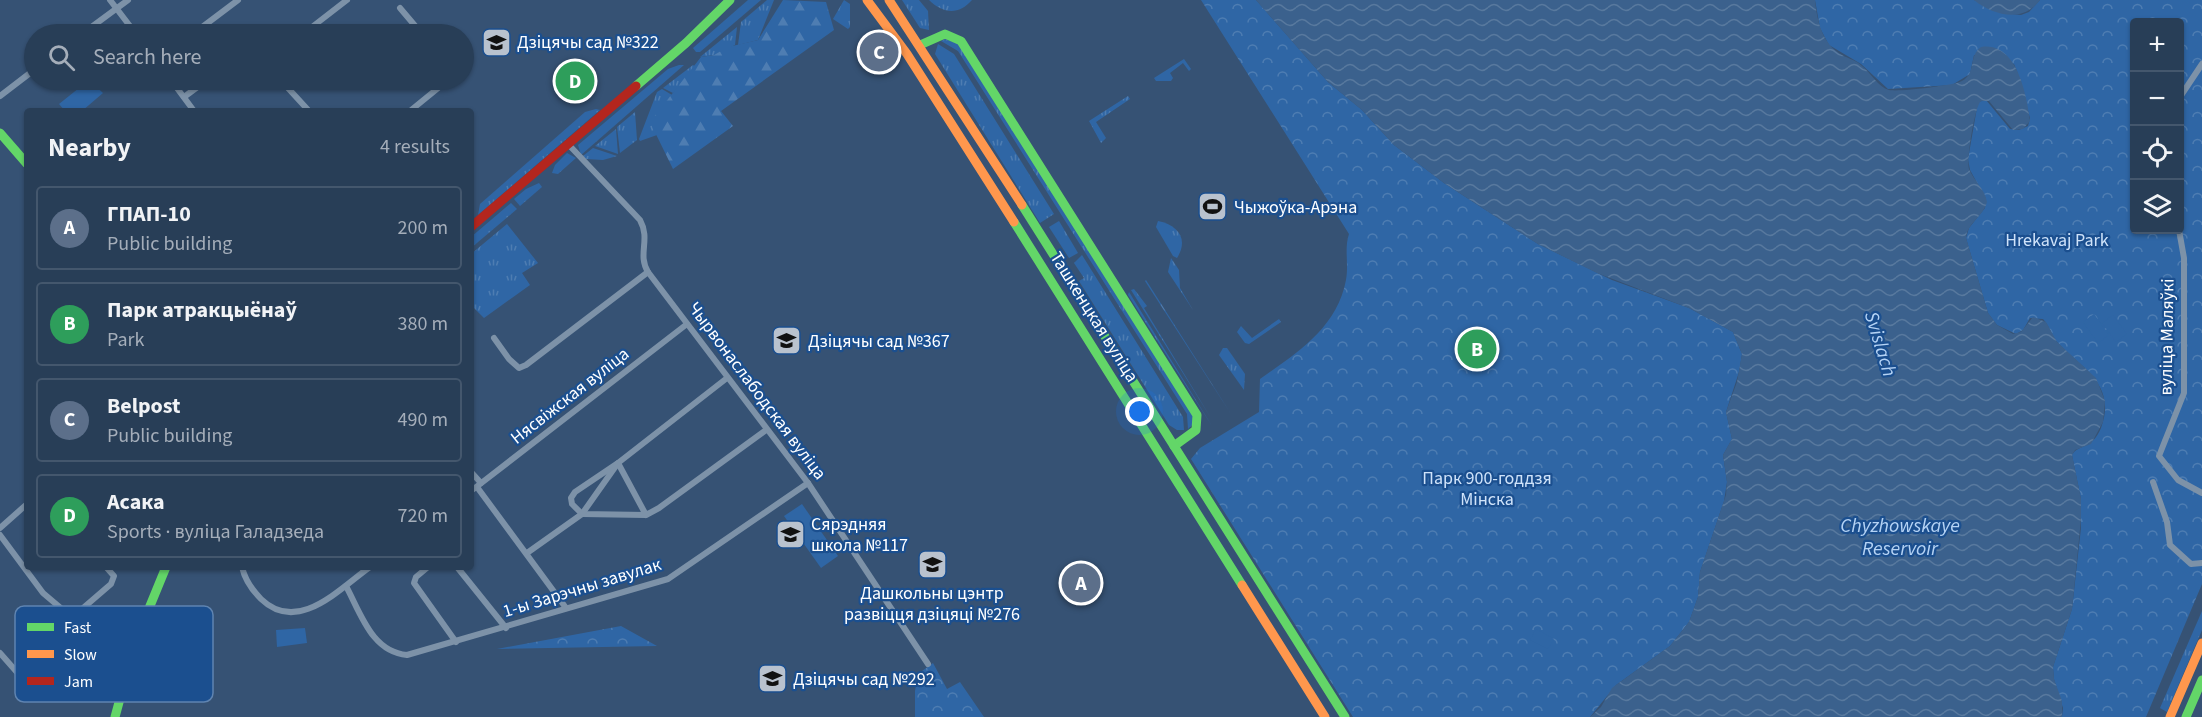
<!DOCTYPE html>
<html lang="en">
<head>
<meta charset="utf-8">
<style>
	:root { --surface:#283e57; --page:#30455d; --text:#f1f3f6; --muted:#a5aeba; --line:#44576d; --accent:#b9c2ce }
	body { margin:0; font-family:"Source Sans 3",sans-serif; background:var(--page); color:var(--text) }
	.controls { position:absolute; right:18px; top:18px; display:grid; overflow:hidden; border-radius:6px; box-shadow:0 2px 4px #0004 }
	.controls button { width:54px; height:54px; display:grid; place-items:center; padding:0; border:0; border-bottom:2px solid var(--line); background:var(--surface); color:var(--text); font:30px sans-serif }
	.you { position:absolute; left:1140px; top:412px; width:21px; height:21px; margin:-15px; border:4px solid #fff; border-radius:50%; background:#1a73e8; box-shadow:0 0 0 9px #1a73e833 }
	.badge { display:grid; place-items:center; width:39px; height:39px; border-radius:50%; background:var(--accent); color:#fff; font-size:20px; font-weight:700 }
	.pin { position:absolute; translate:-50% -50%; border:3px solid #fff; box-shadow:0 2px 6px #0006 }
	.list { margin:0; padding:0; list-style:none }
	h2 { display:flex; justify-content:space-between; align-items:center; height:78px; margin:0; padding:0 24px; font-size:26px }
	h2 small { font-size:20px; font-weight:400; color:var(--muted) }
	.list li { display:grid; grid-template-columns:39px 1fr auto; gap:18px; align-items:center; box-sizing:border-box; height:84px; margin:0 12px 12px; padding:0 12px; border:2px solid var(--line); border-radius:6px }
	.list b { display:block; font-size:22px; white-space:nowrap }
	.list p { margin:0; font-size:20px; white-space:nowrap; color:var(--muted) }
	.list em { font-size:20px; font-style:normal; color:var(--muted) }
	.icon { flex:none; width:33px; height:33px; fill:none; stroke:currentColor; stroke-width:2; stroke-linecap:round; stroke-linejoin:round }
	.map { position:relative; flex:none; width:2202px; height:717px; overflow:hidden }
	.search { position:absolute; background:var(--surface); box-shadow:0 2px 4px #0004; left:24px; top:24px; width:450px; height:66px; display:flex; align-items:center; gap:15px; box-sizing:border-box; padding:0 21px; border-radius:33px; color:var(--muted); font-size:22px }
	.panel { position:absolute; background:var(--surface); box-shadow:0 2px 4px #0004; left:24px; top:108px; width:450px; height:462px; border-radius:6px }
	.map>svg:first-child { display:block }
</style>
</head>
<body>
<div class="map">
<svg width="2202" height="717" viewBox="0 0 2202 717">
	<defs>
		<pattern id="grass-tufts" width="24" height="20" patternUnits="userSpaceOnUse" patternTransform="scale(1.5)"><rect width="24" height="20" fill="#2f66a5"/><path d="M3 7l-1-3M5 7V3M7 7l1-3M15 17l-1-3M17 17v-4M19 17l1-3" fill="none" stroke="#4e7db2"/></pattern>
		<pattern id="forest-firs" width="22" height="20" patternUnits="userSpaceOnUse" patternTransform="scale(1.5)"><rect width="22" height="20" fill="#2f66a5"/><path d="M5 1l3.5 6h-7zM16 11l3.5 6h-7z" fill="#4e7db2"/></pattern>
		<pattern id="park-crowns" width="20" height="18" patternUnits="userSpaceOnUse" patternTransform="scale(1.5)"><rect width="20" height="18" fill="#2f66a5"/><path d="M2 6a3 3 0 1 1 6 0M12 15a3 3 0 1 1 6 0" fill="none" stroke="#4e7db2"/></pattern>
		<pattern id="water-waves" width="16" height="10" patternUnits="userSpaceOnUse" patternTransform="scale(1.5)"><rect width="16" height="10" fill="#3b618d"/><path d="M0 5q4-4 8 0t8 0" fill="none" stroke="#58799e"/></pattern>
	</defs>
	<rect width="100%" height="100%" fill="#365274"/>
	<g fill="url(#grass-tufts)">
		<polygon points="748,0 761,0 700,52 696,52 693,48"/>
		<polygon points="767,0 774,0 758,40 738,45 741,22"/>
		<polygon points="844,0 850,4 850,27 848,29 833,19"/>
		<polygon points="902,0 919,0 928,11 929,30 920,28"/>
		<path d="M929 0H972C959 15 943 14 929 0Z"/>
		<polygon points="737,27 735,45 714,55 700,57"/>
		<polygon points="945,39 959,44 1194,415 1194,423 1188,429 1187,414 958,51 941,41"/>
		<polygon points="938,44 954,54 1054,214 1040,223 935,54"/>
		<polygon points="1184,59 1191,69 1189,71 1183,63 1170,73 1173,78 1171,81 1156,81 1154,78"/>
		<polygon points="679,65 684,65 581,155 578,145 668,69"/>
		<polygon points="693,65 696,67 673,93 663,88"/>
		<polygon points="662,89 672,95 651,122 657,135 640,141 639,139 657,92"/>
		<polygon points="1128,96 1130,99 1096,122 1106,138 1101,143 1089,121"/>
		<polygon points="596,109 600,110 478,215 480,204 585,112"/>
		<polygon points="635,112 637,140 620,153 617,127"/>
		<polygon points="616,129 618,154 595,146"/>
		<polygon points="593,148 617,156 603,160 586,159 583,156"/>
		<polygon points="567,153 576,158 558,174 552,173 555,165"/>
		<polygon points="539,183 542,187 520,206 514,199 526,189"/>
		<polygon points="511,203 517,209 471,248 471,237"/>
		<polygon points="1059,221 1078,253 1069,258 1049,227"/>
		<path d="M1158 221C1178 225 1189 239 1177 258L1173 256 1156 227Z"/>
		<polygon points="507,224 538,263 522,273 530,285 484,318 471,305 471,254"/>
		<polygon points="1082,255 1183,417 1184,430 1177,430 1169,425 1079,281 1084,278 1074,263"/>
		<polygon points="1171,258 1179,270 1180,288 1193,310 1168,272"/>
		<polygon points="1134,289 1147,306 1144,308 1211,418 1131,290"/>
		<polygon points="1129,292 1212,426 1128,295"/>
		<polygon points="1279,319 1281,322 1249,344 1245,343 1237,332 1241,326 1252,338"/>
		<polygon points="1223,348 1227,348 1245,374 1244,390 1219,355"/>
		<polygon points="2202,611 2202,630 2167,712 2160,708"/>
	</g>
	<g fill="url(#forest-firs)">
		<polygon points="783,0 826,2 834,30 721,111 733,126 673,169 650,122 701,57 714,55 728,47 758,40"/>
		<polygon points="1146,280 1231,414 1145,281"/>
	</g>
	<g fill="url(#park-crowns)" fill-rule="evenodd">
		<path d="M1201 0H1256L1328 82 1362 110 1394 145 1444 183 1538 244 1612 280 1689 308 1733 332 1742 354 1739 372 1726 412 1732 439 1723 455 1727 482 1724 501 1700 572 1698 597 1689 622 1670 646 1616 685 1590 717H1353L1191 459 1200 448 1259 412 1260 379C1297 353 1337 328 1346 280 1349 264 1344 249 1349 234Z"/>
		<path d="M1815 0H1974L2002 13 2021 15 2029 12 2040 0H2202V584L2146 717H2062L2063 708 2054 679 2053 667 2072 609 2081 528V499L2072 455C2078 444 2092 450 2101 428 2117 385 2083 369 2058 343 2051 336 2050 326 2043 319L2030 318 2023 330 2016 334 1997 325 1988 313 1966 238 1969 228 1985 208 1986 199 1970 170 1968 159 1978 102 1986 100 2010 129 2019 130 2028 126 2030 118 2017 71 2014 64 1974 55 1970 74 1952 85 1888 89 1861 64 1829 45 1820 28ZM2134 22H2180V230H2134Z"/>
		<polygon points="621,626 657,646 497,649"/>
		<polygon points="933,663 947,689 960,682 984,717 915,717 915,691 918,674"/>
	</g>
	<g fill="#2f66a5">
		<polygon points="89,80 103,93 82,111 65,111 59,104"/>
		<polygon points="2094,314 2109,335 2098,343 2083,322"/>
		<polygon points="2113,315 2127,334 2116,342 2102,323"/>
		<polygon points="802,504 838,556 821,568 784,516"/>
		<polygon points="305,628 307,643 277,647 276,630"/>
		<polygon points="1536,629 1554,639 1548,649 1530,640"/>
	</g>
	<g fill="url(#water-waves)">
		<path d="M1256 0H1815C1817 21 1822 44 1842 55 1849 59 1856 60 1862 66 1871 73 1878 87 1889 90 1898 92 1953 86 1962 81 1977 73 1968 56 1981 47 2017 41 2027 96 2030 121L2023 129 2013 130 1989 101H1981C1975 105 1966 160 1969 169 1974 181 1985 189 1987 202 1983 217 1967 223 1966 238L1988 313 1997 325 2013 334 2021 332 2033 317 2046 322 2057 342 2096 378 2105 401 2103 422 2091 444 2075 450 2072 455 2081 499V519L2072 609 2053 667 2054 679 2062 701V717H1590L1601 707 1612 688 1670 646 1689 622 1698 597 1700 572 1726 495 1727 482 1723 455 1732 439 1726 412 1737 382 1742 354 1733 332 1689 308 1597 273 1538 244 1444 183 1394 145 1362 110 1328 82Z"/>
		<path d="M1974 0H2040C2023 23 1994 16 1974 0Z"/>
	</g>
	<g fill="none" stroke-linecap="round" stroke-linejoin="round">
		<g stroke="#7d92a8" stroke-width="6">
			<polyline points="110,0 136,34"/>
			<polyline points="400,8 422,34"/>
			<polyline points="82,34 128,0"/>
			<polyline points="193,34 238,0"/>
			<polyline points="303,34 347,0"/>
			<polyline points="171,80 194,111"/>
			<polyline points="232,80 238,83 249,80"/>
			<polyline points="287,87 309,111"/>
			<polyline points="0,96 34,70"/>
			<polyline points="184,97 207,80"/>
			<polyline points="2180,97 2202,64"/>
			<polyline points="410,111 448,80"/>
			<path d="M568 144 640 220C651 240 637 254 648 272L808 483 928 664"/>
			<polyline points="2179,230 2184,258 2184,393 2159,456 2178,480 2202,493"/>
			<polyline points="494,338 509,359 519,368 526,365 648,272"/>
			<polyline points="471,472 481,483"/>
			<polyline points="2153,482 2167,522 2170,545 2191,564 2202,563"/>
			<polyline points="477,487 566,608"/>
			<polyline points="471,491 687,324"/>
			<polyline points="646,515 618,463 575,492 571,498 572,504 582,514 646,515 659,508 766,430"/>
			<polyline points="0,528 27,504"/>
			<polyline points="0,535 43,593 69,615 75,615 111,584 114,576 106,567"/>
			<polyline points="527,553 582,514 618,463 727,378"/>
			<path d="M242 567C245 580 252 590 261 599 298 635 340 588 370 567"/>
			<polyline points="428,567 416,577 414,583 456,642"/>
			<polyline points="457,567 506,628"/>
			<path d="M346 586C361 614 372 652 407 655L668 579 808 483"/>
			<polyline points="0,653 30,687 44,686 54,678 67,683"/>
		</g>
		<g stroke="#63d668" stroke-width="9">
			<polyline points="920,45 945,34 961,41 1197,415 1196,430 1174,446"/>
			<polyline points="636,86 686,43 730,0"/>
			<polyline points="0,133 27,164"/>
			<polyline points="1022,205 1345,717"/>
			<polyline points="1014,222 1242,585"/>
			<polyline points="115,717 136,640 166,567"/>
			<polyline points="2186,717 2202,680"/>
		</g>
		<g stroke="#ff974d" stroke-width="9">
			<polyline points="867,0 907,54 1014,222"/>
			<polyline points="889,0 1022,205"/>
			<polyline points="1242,585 1325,717"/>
			<polyline points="2170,717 2202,643"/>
		</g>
		<polyline stroke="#b3261e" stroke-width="9" points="471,227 636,86"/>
	</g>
	<defs>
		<symbol id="school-square" viewBox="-11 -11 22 22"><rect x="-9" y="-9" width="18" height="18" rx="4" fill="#b9c2ce" stroke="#1b4f8f"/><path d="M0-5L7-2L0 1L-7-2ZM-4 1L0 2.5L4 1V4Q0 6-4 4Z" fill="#111"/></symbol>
		<symbol id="stadium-square" viewBox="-11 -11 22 22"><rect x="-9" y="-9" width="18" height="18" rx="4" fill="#b9c2ce" stroke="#1b4f8f"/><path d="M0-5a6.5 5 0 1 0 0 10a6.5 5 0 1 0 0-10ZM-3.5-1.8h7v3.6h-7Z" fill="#111"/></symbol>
	</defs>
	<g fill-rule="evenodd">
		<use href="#school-square" x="480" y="26" width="33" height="33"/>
		<use href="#stadium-square" x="1196" y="190" width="33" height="33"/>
		<use href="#school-square" x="770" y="324" width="33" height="33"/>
		<use href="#school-square" x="774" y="518" width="33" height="33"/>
		<use href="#school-square" x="916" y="548" width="33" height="33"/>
		<use href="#school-square" x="756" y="662" width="33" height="33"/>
	</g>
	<g text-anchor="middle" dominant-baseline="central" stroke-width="4.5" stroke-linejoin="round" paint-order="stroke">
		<g font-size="18" fill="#fff" stroke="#1b4f8f" text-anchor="start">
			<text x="517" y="42">Дзіцячы сад №322</text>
			<text x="1234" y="207">Чыжоўка-Арэна</text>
			<text x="808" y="341">Дзіцячы сад №367</text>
			<text x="811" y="524">Сярэдняя<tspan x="811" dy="21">школа №117</tspan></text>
			<text x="932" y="593" text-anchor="middle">Дашкольны цэнтр<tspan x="932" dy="21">развіцця дзіцяці №276</tspan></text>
			<text x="793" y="679">Дзіцячы сад №292</text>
		</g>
		<g font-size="18" fill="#cfe3fa" stroke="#1b4f8f">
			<text x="2057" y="240">Hrekavaj Park</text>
			<text x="1487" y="478">Парк 900-годдзя<tspan x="1487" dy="21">Мінска</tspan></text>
		</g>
		<g font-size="18" fill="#fff" stroke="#1b4f8f">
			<text transform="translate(1094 317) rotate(58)">Ташкенцкая вуліца</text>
			<text transform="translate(2167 337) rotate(-89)">вуліца Маляўкі</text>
			<text transform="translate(757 391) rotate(53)">Чырвонаслабодская вуліца</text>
			<text transform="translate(570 396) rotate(-38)">Нясвіжская вуліца</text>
			<text transform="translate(582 588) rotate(-17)">1-ы Зарэчны завулак</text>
		</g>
		<g font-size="20" font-style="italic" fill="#b5d3f5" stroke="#1b4f8f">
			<text transform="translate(1880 344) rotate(73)">Svislach</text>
			<text x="1900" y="526">Chyzhowskaye<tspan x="1900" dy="23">Reservoir</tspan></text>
		</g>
	</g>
	<rect x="15" y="606" width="198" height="96" rx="9" fill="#1b4f8f" stroke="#5f84b1" stroke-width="1.5"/>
	<rect x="27" y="623" width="27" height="8" fill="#63d668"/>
	<rect x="27" y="650" width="27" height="8" fill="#ff974d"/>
	<rect x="27" y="677" width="27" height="8" fill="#b3261e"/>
	<g font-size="16" fill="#fff">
		<text x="64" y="633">Fast</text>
		<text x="64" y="660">Slow</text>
		<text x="64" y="687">Jam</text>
	</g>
</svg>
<div class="controls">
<button>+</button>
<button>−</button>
<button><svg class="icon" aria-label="locate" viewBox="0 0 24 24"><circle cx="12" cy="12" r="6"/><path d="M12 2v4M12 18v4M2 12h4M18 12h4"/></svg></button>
<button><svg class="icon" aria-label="layers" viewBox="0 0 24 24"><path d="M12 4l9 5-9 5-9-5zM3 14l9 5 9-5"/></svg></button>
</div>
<div class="you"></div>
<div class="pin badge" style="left:1081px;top:583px;background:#5c6f8a">A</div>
<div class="pin badge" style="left:1477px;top:349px;background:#2e9e5b">B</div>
<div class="pin badge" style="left:879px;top:52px;background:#5c6f8a">C</div>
<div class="pin badge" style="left:575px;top:81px;background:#2e9e5b">D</div>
<div class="search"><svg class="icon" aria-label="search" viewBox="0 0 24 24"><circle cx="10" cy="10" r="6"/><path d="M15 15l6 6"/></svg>Search here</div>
<section class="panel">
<h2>Nearby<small>4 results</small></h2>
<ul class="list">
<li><span class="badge" style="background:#5c6f8a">A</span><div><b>ГПАП-10</b><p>Public building</p></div><em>200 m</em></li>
<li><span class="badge" style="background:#2e9e5b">B</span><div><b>Парк атракцыёнаў</b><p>Park</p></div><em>380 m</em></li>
<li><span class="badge" style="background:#5c6f8a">C</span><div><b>Belpost</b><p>Public building</p></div><em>490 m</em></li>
<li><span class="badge" style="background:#2e9e5b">D</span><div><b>Асака</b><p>Sports · вуліца Галадзеда</p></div><em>720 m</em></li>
</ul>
</section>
</div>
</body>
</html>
